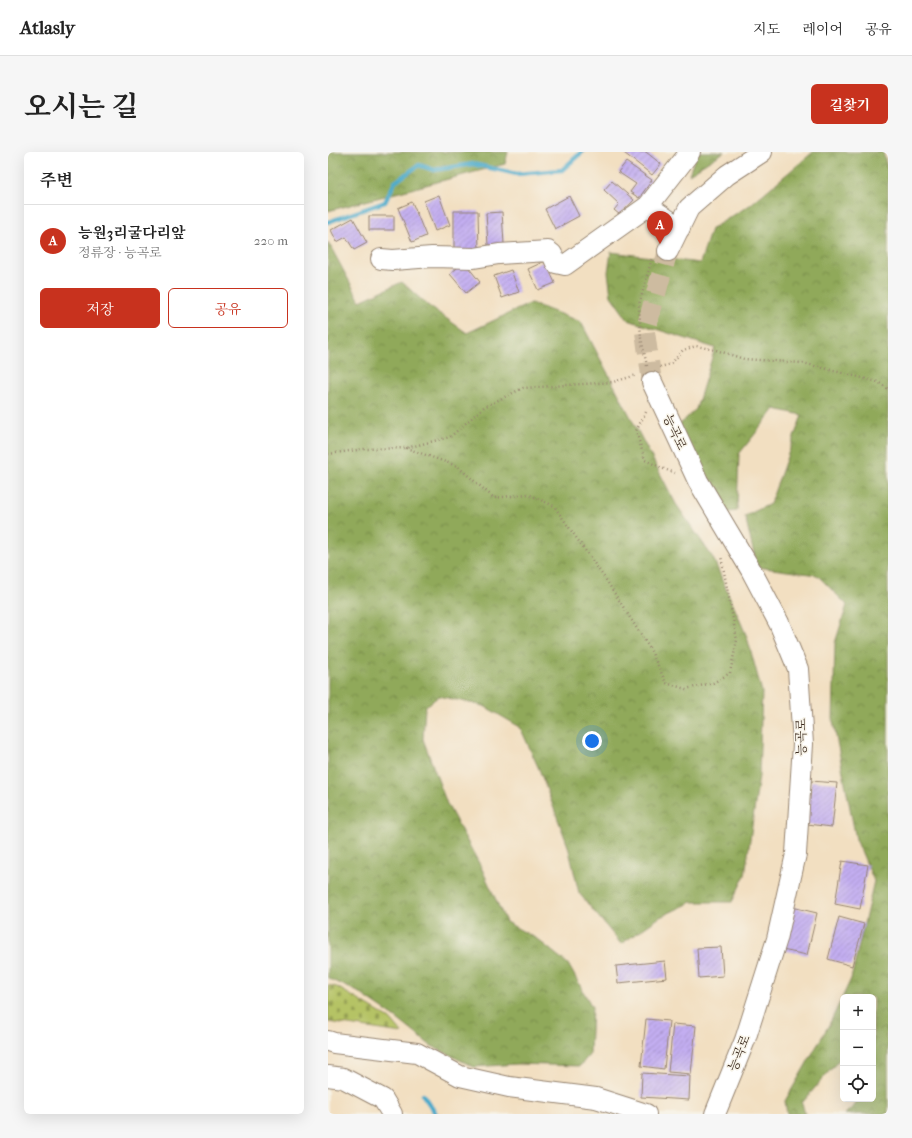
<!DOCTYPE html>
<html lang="ko">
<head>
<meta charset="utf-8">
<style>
	:root { --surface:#fff; --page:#f6f6f6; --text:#222; --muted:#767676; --line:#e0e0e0; --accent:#c8321e }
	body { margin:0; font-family:"IM FELL French Canon","Noto Serif KR",serif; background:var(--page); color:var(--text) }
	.controls { position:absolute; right:12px; bottom:12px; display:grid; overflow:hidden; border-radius:6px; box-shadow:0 4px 16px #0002 }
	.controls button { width:36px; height:36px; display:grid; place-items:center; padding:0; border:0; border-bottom:1px solid var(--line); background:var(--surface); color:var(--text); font:20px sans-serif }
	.you { position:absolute; left:264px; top:589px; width:14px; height:14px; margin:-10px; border:3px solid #fff; border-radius:50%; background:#1a73e8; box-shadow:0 0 0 6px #1a73e833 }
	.badge { display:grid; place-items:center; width:26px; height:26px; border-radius:50%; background:var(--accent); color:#fff; font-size:13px; font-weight:700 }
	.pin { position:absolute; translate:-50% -33px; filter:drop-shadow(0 1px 2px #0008) }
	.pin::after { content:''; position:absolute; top:21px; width:14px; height:12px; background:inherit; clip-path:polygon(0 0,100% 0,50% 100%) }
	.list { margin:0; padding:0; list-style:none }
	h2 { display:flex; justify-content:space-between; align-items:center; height:52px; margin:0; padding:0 16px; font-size:17px }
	h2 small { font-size:13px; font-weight:400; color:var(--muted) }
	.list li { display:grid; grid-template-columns:26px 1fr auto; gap:12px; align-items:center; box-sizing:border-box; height:72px; padding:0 16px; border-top:1px solid var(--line) }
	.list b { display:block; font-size:15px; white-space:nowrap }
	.list p { margin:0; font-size:13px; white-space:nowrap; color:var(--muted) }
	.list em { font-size:13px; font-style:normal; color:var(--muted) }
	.actions { display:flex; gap:8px; padding:12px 16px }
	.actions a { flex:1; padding:9px 0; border:1px solid var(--accent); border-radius:6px; text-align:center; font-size:14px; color:var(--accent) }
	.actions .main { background:var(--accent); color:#fff }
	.icon { flex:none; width:22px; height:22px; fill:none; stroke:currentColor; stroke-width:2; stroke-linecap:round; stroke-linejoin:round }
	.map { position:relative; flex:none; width:560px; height:962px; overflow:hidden; border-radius:6px }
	header { display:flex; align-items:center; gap:24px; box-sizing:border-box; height:56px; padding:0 20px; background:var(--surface); border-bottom:1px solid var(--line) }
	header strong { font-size:19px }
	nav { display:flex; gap:22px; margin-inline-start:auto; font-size:14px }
	.intro { display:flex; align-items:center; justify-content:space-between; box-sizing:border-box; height:96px; padding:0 24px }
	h1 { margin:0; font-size:28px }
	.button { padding:10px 18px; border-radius:6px; background:var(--accent); color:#fff; font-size:14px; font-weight:700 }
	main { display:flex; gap:24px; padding:0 24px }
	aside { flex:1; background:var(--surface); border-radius:6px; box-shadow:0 4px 16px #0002 }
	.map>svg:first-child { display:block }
</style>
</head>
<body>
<header>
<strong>Atlasly</strong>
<nav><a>지도</a><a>레이어</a><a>공유</a></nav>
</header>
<div class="intro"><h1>오시는 길</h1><a class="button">길찾기</a></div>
<main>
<aside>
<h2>주변<small></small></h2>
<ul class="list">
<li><span class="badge">A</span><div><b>능원3리굴다리앞</b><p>정류장 · 능곡로</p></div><em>220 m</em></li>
</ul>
<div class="actions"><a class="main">저장</a><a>공유</a></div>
</aside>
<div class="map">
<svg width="560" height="962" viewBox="0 0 560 962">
	<defs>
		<pattern id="forest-crowns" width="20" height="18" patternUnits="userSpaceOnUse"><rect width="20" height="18" fill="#90a95a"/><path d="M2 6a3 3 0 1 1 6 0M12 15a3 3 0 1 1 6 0" fill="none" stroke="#778a4a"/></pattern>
		<pattern id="cemetery-stones" width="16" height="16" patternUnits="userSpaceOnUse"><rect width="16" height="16" fill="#b5c365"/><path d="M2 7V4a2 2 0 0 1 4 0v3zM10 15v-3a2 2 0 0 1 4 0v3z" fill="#949f53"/></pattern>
		<pattern id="building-hatch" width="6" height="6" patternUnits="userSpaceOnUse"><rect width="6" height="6" fill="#c3aef1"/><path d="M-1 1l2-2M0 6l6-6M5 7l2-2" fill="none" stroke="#a08ec3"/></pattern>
	</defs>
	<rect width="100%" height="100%" fill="#f7f3e8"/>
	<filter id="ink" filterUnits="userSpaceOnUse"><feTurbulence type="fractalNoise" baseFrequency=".025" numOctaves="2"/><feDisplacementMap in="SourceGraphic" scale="8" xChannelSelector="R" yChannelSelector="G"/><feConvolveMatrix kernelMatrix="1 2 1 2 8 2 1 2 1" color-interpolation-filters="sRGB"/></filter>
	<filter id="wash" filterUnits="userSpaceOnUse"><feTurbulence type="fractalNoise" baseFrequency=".012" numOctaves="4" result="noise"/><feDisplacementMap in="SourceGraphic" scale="16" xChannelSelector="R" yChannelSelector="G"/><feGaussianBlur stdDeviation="0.9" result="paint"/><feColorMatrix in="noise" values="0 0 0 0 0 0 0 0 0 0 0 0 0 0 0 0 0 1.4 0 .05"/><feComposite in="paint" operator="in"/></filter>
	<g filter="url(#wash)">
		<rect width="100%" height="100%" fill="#f2dfc1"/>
		<g fill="url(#forest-crowns)" stroke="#666a3c">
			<polygon points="0,0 180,0 177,12 0,59"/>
			<polygon points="369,0 396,0 361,22"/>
			<polygon points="485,0 555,0 560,19 560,869 558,886 560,887 560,962 517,962 526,954 530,947 545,947 545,845 515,845 515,903 474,951 477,962 459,962 457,949 502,871 523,827 546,729 528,687 505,569 507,491 519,453 489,423 429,415 417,364 442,352 474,263 447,257 411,302 409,359 392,361 347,277 368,257 387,196 300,168 283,144 280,120 283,100 372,111 383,77 422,53"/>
			<polygon points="0,90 32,149 74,130 98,152 139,181 203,151 253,170 348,352 385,406 419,485 434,540 431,624 417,723 404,750 364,750 332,765 293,792 251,741 240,694 211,617 192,575 156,554 111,544 97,555 95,587 119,652 153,715 178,770 209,787 240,812 264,855 262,902 252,914 189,912 146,915 102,893 68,866 30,840 0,826"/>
		</g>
		<polygon fill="url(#cemetery-stones)" stroke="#787642" points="0,833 9,835 62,867 74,881 0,870"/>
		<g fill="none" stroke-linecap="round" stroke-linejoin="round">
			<g stroke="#4caacb" stroke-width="4.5">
				<polyline points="0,70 57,50 67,30 91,13 106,18 145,12 189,22 234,18 254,0"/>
				<polyline points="95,943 108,962"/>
			</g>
		</g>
		<g id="blocks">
			<g fill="url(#building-hatch)">
				<polygon points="297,0 318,0 333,12 324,23 296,1"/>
				<polygon points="298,10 324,28 311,46 302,40 308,32 290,20"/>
				<polygon points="284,29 306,48 292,63 286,58 291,52 276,38"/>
				<polygon points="111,43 122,73 107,79 96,49"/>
				<polygon points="241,44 251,64 227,77 217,57"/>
				<polygon points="84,50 98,84 84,90 70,56"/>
				<polygon points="126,59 150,59 151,99 126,99"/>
				<polygon points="174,60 176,92 160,93 158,61"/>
				<rect x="41" y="64" width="25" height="14"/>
				<polygon points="25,66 39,91 26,98 18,85 9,90 3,78"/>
				<polygon points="217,109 227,131 210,138 200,117"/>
				<polygon points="136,110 152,130 138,141 122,122"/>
				<polygon points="183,118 191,140 174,146 166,124"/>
				<polygon points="483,629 509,631 504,675 479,672"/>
				<polygon points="514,709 540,713 532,757 507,752"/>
				<polygon points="464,755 489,761 479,803 454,798"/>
				<polygon points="511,765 536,772 524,814 500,807"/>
				<polygon points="393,795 395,824 371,826 369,796"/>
				<polygon points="337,809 339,826 290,831 288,814"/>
				<polygon points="318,867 341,869 336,917 313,914"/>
				<polygon points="345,872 368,874 363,922 340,920"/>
				<polygon points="314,921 362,924 361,948 313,945"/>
			</g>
		</g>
	</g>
	<g filter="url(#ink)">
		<use href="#blocks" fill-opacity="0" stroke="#968470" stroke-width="1"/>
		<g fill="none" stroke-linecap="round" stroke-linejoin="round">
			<polyline stroke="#cdbba0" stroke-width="20" stroke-dasharray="20 10" stroke-linecap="butt" points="324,230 317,180 340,99"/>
			<defs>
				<g id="minor">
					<polyline points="320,54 352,76"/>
					<polyline points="340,99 361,56 399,23 434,0"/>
					<polyline points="53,107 65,108 104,105 146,106 171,102 220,99 224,102 228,111 237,113 320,54 362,0"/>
					<polyline points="324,230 370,329 423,418 451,471 470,517 475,592 468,702 449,787 417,888 387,962"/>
					<polyline points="0,889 6,891 89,901 132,924 181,935 268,946 318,962"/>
					<polyline points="0,924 15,926 55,947 64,962"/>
				</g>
			</defs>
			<use href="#minor" stroke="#968470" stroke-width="22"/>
			<g stroke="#968470" stroke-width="2.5" stroke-dasharray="1 3" stroke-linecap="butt">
				<polyline points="319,214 313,186 311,153 324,106"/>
				<polyline points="332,215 343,212 355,198 368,194 388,198 416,207 475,211 550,230 560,237"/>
				<polyline points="318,260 308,279 317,308 336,317 347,321"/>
				<polyline points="78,296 129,314 166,346 200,342 226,354 278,428 322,497 338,531 358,537 385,531 402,521 409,488 393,404"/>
				<polyline points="0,302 36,297 78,296 122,285 156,255 195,236 285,230 309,223"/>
			</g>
			<use href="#minor" stroke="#fff" stroke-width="20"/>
		</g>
	</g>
	<g text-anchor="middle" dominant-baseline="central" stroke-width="3" stroke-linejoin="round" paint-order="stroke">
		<g font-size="13" fill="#3b2a1e" stroke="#f7f3e8">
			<text transform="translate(347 280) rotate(65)">능곡로</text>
			<text transform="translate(473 585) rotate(-91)">능곡로</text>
			<text transform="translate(411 901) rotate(-68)">능곡로</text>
		</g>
	</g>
</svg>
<div class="controls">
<button>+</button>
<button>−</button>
<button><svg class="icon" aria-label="locate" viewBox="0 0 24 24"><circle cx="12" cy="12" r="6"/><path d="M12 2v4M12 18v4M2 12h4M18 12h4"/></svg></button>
</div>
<div class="you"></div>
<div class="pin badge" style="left:332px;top:92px">A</div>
</div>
</main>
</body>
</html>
